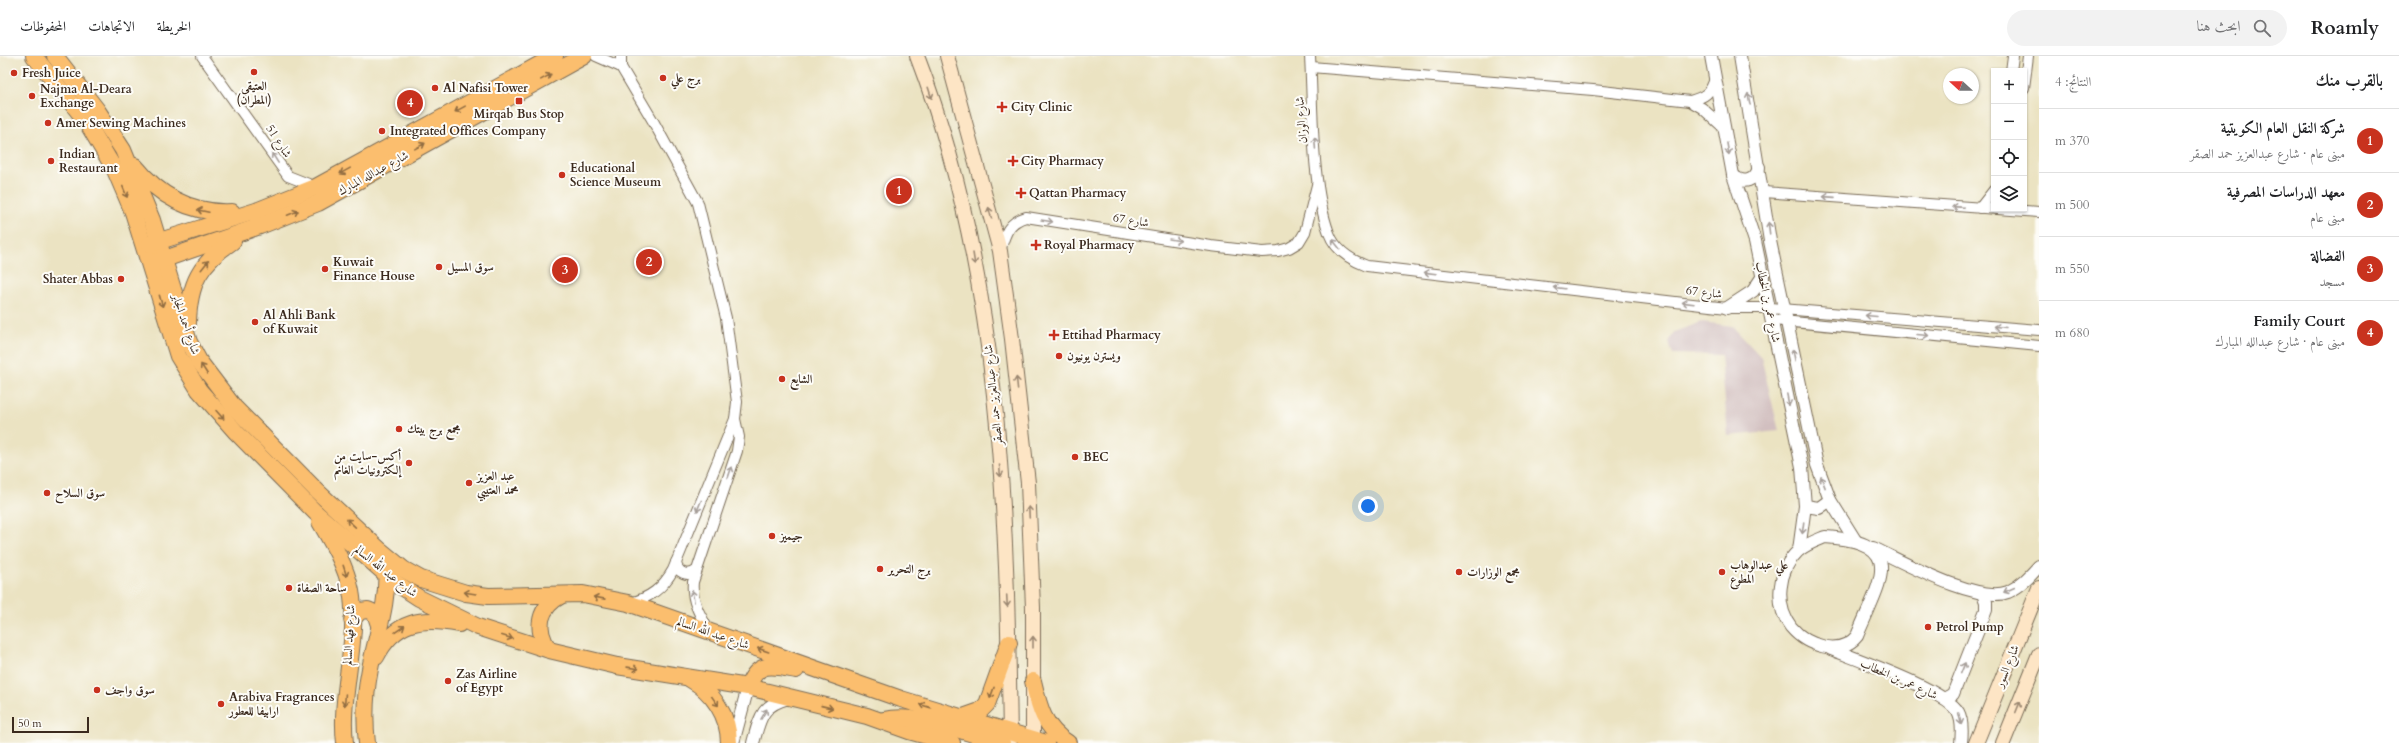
<!DOCTYPE html>
<html lang="ar">
<head>
<meta charset="utf-8">
<style>
	:root { --surface:#fff; --page:#f2f2f2; --text:#202124; --muted:#757577; --line:#e0e0e0; --accent:#c8321e }
	body { margin:0; font-family:Cardo,Amiri,serif; background:var(--page); color:var(--text); direction:rtl }
	.controls { position:absolute; right:12px; top:12px; display:grid; overflow:hidden; border-radius:0px; box-shadow:0 1px 3px #0004 }
	.controls button { width:36px; height:36px; display:grid; place-items:center; padding:0; border:0; border-bottom:1px solid var(--line); background:var(--surface); color:var(--text); font:20px sans-serif }
	.compass { position:absolute; left:1943px; top:12px; width:36px; height:36px; border-radius:50%; background:var(--surface); box-shadow:0 1px 3px #0004; rotate:291deg }
	.scale { position:absolute; left:12px; bottom:10px; width:77px; box-sizing:border-box; padding-left:4px; border:2px solid #3b2a1e; border-top:0; font-size:11px; line-height:14px; white-space:nowrap; color:#3b2a1e; -webkit-text-stroke:3px #fdfcf7; paint-order:stroke }
	.you { position:absolute; left:1368px; top:450px; width:14px; height:14px; margin:-10px; border:3px solid #fff; border-radius:50%; background:#1a73e8; box-shadow:0 0 0 6px #1a73e833 }
	.badge { display:grid; place-items:center; width:26px; height:26px; border-radius:50%; background:var(--accent); color:#fff; font-size:13px; font-weight:700 }
	.pin { position:absolute; translate:-50% -50%; border:2px solid #fff; box-shadow:0 1px 4px #0006 }
	.list { margin:0; padding:0; list-style:none }
	h2 { display:flex; justify-content:space-between; align-items:center; height:52px; margin:0; padding:0 16px; font-size:17px }
	h2 small { font-size:13px; font-weight:400; color:var(--muted) }
	.list li { display:grid; grid-template-columns:26px 1fr auto; gap:12px; align-items:center; box-sizing:border-box; height:64px; padding:0 16px; border-top:1px solid var(--line) }
	.list b { display:block; font-size:15px; white-space:nowrap }
	.list p { margin:0; font-size:13px; white-space:nowrap; color:var(--muted) }
	.list em { font-size:13px; font-style:normal; color:var(--muted) }
	.icon { flex:none; width:22px; height:22px; fill:none; stroke:currentColor; stroke-width:2; stroke-linecap:round; stroke-linejoin:round }
	.map { position:relative; flex:none; width:2039px; height:687px; overflow:hidden; direction:ltr }
	header { display:flex; align-items:center; gap:24px; box-sizing:border-box; height:56px; padding:0 20px; background:var(--surface); border-bottom:1px solid var(--line) }
	header strong { font-size:19px }
	nav { display:flex; gap:22px; margin-inline-start:auto; font-size:14px }
	.search { width:280px; height:36px; background:var(--page); display:flex; align-items:center; gap:10px; box-sizing:border-box; padding:0 14px; border-radius:22px; color:var(--muted); font-size:15px }
	main { display:flex }
	aside { flex:1; background:var(--surface) }
	.map>svg:first-child { display:block }
</style>
</head>
<body>
<header>
<strong>Roamly</strong>
<div class="search"><svg class="icon" aria-label="search" viewBox="0 0 24 24"><circle cx="10" cy="10" r="6"/><path d="M15 15l6 6"/></svg>ابحث هنا</div>
<nav><a>الخريطة</a><a>الاتجاهات</a><a>المحفوظات</a></nav>
</header>
<main>
<aside>
<h2>بالقرب منك<small>النتائج: 4</small></h2>
<ul class="list">
<li><span class="badge">1</span><div><b>شركة النقل العام الكويتية</b><p>مبنى عام · شارع عبدالعزيز حمد الصقر</p></div><em>370 m</em></li>
<li><span class="badge">2</span><div><b>معهد الدراسات المصرفية</b><p>مبنى عام</p></div><em>500 m</em></li>
<li><span class="badge">3</span><div><b>الفضالة</b><p>مسجد</p></div><em>550 m</em></li>
<li><span class="badge">4</span><div><b>Family Court</b><p>مبنى عام · شارع عبدالله المبارك</p></div><em>680 m</em></li>
</ul>
</aside>
<div class="map">
<svg width="2039" height="687" viewBox="0 0 2039 687">
	<rect width="100%" height="100%" fill="#fdfcf7"/>
	<filter id="ink" filterUnits="userSpaceOnUse"><feTurbulence type="fractalNoise" baseFrequency=".025" numOctaves="2"/><feDisplacementMap in="SourceGraphic" scale="8" xChannelSelector="R" yChannelSelector="G"/><feConvolveMatrix kernelMatrix="1 2 1 2 8 2 1 2 1" color-interpolation-filters="sRGB"/></filter>
	<filter id="wash" filterUnits="userSpaceOnUse"><feTurbulence type="fractalNoise" baseFrequency=".012" numOctaves="4" result="noise"/><feDisplacementMap in="SourceGraphic" scale="16" xChannelSelector="R" yChannelSelector="G"/><feGaussianBlur stdDeviation="0.9" result="paint"/><feColorMatrix in="noise" values="0 0 0 0 0 0 0 0 0 0 0 0 0 0 0 0 0 1.4 0 .05"/><feComposite in="paint" operator="in"/></filter>
	<g filter="url(#wash)">
		<rect width="100%" height="100%" fill="#ebe3c2"/>
		<polygon fill="#d2bfc0" points="1702,266 1732,270 1761,301 1779,375 1728,380 1721,299 1673,298 1668,286 1674,276"/>
	</g>
	<g filter="url(#ink)">
		<g fill="none" stroke-linecap="round" stroke-linejoin="round">
			<defs>
				<g id="minor">
					<polyline points="202,0 288,120 316,131"/>
					<polyline points="596,0 621,11"/>
					<path d="M621 0V11L653 65 698 147 726 262 737 346 735 363 673 514C663 532 650 542 630 547"/>
					<path d="M1310 0C1313 52 1311 128 1329 177 1335 194 1351 204 1367 210L1727 252H1770L2039 274"/>
					<path d="M1311 11 1593 34 1690 45C1705 41 1711 37 1715 22"/>
					<polyline points="2011,15 2013,0"/>
					<polyline points="2024,32 2028,0"/>
					<polyline points="1690,45 1702,52 1724,72"/>
					<polyline points="1764,136 2039,156"/>
					<polyline points="1980,152 1994,134"/>
					<path d="M1000 195C1005 178 1008 166 1026 161L1211 190 1262 196 1278 195 1289 192 1299 186 1305 176 1317 129"/>
					<polyline points="1772,264 2039,290"/>
					<path d="M676 506C677 517 687 521 696 515"/>
					<path d="M709 575C700 559 691 545 693 526L737 395 739 381 735 363"/>
				</g>
				<g id="tertiary">
					<polyline points="1711,0 1733,119 1755,185 1802,411 1805,450 1799,494"/>
					<polyline points="1740,0 1770,185 1817,409 1830,444 1855,484"/>
					<path d="M1733 119C1743 129 1756 125 1759 111"/>
					<polyline points="1727,252 1753,235 1763,220"/>
					<polyline points="1805,450 1819,452 1830,444"/>
					<path d="M1825 481C1910 486 1879 526 1857 580 1840 601 1807 590 1791 571 1774 549 1778 514 1798 495 1806 488 1815 485 1825 481Z"/>
					<path d="M1873 492C1903 506 1978 548 2008 536 2021 530 2030 520 2039 510"/>
					<path d="M1831 593C1858 604 1945 634 1958 656 1963 665 1962 678 1961 687"/>
					<polyline points="1944,643 1953,638 1986,554 1986,546 1983,538"/>
					<polyline points="733,687 748,631"/>
					<path d="M753 687C760 662 761 649 789 642"/>
				</g>
				<g id="secondary">
					<path d="M917 0C1001 218 1007 455 1010 685"/>
					<polyline points="947,0 1000,195 1012,283 1028,427 1033,552 1033,687"/>
					<polyline points="1976,687 2039,532"/>
					<polyline points="2003,687 2039,598"/>
				</g>
				<g id="primary">
					<polyline points="34,0 86,65 115,114 133,156 178,300 199,334 236,376 315,456 396,527 419,542 478,571 549,594 617,610 748,631 867,660 909,675 952,687"/>
					<polyline points="55,0 97,54 123,94 152,164 189,286 199,305 234,351 318,436 380,494 403,513 421,523 466,537 488,540 583,538 628,547 901,643 1046,687"/>
					<path d="M135 110C160 141 192 158 232 156"/>
					<polyline points="150,188 256,155 316,131 555,0"/>
					<polyline points="156,206 260,170 318,147 584,0"/>
					<path d="M188 267C189 227 200 207 233 185"/>
					<path d="M320 466C333 488 346 510 351 535 360 583 339 637 345 687"/>
					<polyline points="352,564 360,555 368,554 375,557 379,569"/>
					<path d="M549 594C534 572 539 551 562 539"/>
					<path d="M376 601C395 564 422 561 459 568"/>
					<path d="M690 623C713 636 729 660 729 687"/>
					<path d="M1033 625C1039 651 1044 672 1068 687"/>
					<path d="M748 631C757 605 772 609 796 614"/>
					<polyline points="963,661 980,655 987,648 1009,587"/>
					<path d="M884 664C917 656 969 678 1002 687"/>
					<path d="M367 687C364 662 365 638 370 613 376 580 389 546 386 512"/>
				</g>
			</defs>
			<use href="#minor" stroke="#796b57" stroke-width="12"/>
			<use href="#tertiary" stroke="#796b57" stroke-width="14"/>
			<use href="#secondary" stroke="#796b57" stroke-width="16"/>
			<use href="#primary" stroke="#796b57" stroke-width="18"/>
			<use href="#minor" stroke="#fff" stroke-width="10"/>
			<use href="#tertiary" stroke="#fff" stroke-width="12"/>
			<use href="#secondary" stroke="#fde5c5" stroke-width="14"/>
			<use href="#primary" stroke="#fbbe6e" stroke-width="16"/>
		</g>
		<defs><path id="oneway-shaft" d="M-6 0H5M1.5-3L5.5 0L1.5 3" fill="none" stroke-width="1.6" stroke-linecap="round" stroke-linejoin="round"/></defs>
		<g stroke="#916d42">
			<use href="#oneway-shaft" transform="translate(546 21) rotate(-29)"/>
			<use href="#oneway-shaft" transform="translate(460 53) rotate(151)"/>
			<use href="#oneway-shaft" transform="translate(420 90) rotate(-29)"/>
			<use href="#oneway-shaft" transform="translate(345 115) rotate(151)"/>
			<use href="#oneway-shaft" transform="translate(125 136) rotate(68)"/>
			<use href="#oneway-shaft" transform="translate(203 155) rotate(-168)"/>
			<use href="#oneway-shaft" transform="translate(293 157) rotate(-22)"/>
			<use href="#oneway-shaft" transform="translate(205 209) rotate(-51)"/>
			<use href="#oneway-shaft" transform="translate(161 245) rotate(74)"/>
			<use href="#oneway-shaft" transform="translate(204 313) rotate(-123)"/>
			<use href="#oneway-shaft" transform="translate(220 359) rotate(48)"/>
			<use href="#oneway-shaft" transform="translate(351 467) rotate(-137)"/>
			<use href="#oneway-shaft" transform="translate(345 515) rotate(72)"/>
			<use href="#oneway-shaft" transform="translate(470 537) rotate(-171)"/>
			<use href="#oneway-shaft" transform="translate(599 542) rotate(-169)"/>
			<use href="#oneway-shaft" transform="translate(400 573) rotate(-35)"/>
			<use href="#oneway-shaft" transform="translate(507 581) rotate(18)"/>
			<use href="#oneway-shaft" transform="translate(763 594) rotate(-161)"/>
			<use href="#oneway-shaft" transform="translate(633 612) rotate(8)"/>
			<use href="#oneway-shaft" transform="translate(992 637) rotate(110)"/>
			<use href="#oneway-shaft" transform="translate(345 644) rotate(94)"/>
			<use href="#oneway-shaft" transform="translate(715 645) rotate(55)"/>
			<use href="#oneway-shaft" transform="translate(925 650) rotate(-163)"/>
			<use href="#oneway-shaft" transform="translate(827 651) rotate(13)"/>
		</g>
		<g stroke="#9c8872">
			<use href="#oneway-shaft" transform="translate(930 37) rotate(72)"/>
			<use href="#oneway-shaft" transform="translate(990 157) rotate(-105)"/>
			<use href="#oneway-shaft" transform="translate(974 203) rotate(81)"/>
			<use href="#oneway-shaft" transform="translate(1017 327) rotate(-96)"/>
			<use href="#oneway-shaft" transform="translate(1000 415) rotate(85)"/>
			<use href="#oneway-shaft" transform="translate(1029 456) rotate(-93)"/>
			<use href="#oneway-shaft" transform="translate(1007 545) rotate(87)"/>
			<use href="#oneway-shaft" transform="translate(1033 586) rotate(-90)"/>
			<use href="#oneway-shaft" transform="translate(2018 651) rotate(-68)"/>
		</g>
		<g stroke="#a79f9a">
			<use href="#oneway-shaft" transform="translate(1749 43) rotate(-101)"/>
			<use href="#oneway-shaft" transform="translate(1315 87) rotate(-94)"/>
			<use href="#oneway-shaft" transform="translate(1728 93) rotate(80)"/>
			<use href="#oneway-shaft" transform="translate(275 102) rotate(-122)"/>
			<use href="#oneway-shaft" transform="translate(1829 141) rotate(-176)"/>
			<use href="#oneway-shaft" transform="translate(1958 151) rotate(-176)"/>
			<use href="#oneway-shaft" transform="translate(1047 165) rotate(9)"/>
			<use href="#oneway-shaft" transform="translate(1769 172) rotate(-97)"/>
			<use href="#oneway-shaft" transform="translate(1175 184) rotate(9)"/>
			<use href="#oneway-shaft" transform="translate(1336 188) rotate(-129)"/>
			<use href="#oneway-shaft" transform="translate(1430 217) rotate(-173)"/>
			<use href="#oneway-shaft" transform="translate(1559 232) rotate(-173)"/>
			<use href="#oneway-shaft" transform="translate(1688 247) rotate(-173)"/>
			<use href="#oneway-shaft" transform="translate(1871 260) rotate(-175)"/>
			<use href="#oneway-shaft" transform="translate(2000 271) rotate(-175)"/>
			<use href="#oneway-shaft" transform="translate(1923 279) rotate(5)"/>
			<use href="#oneway-shaft" transform="translate(1794 299) rotate(-101)"/>
			<use href="#oneway-shaft" transform="translate(1788 344) rotate(79)"/>
			<use href="#oneway-shaft" transform="translate(730 416) rotate(-71)"/>
			<use href="#oneway-shaft" transform="translate(1823 426) rotate(-111)"/>
			<use href="#oneway-shaft" transform="translate(699 450) rotate(112)"/>
			<use href="#oneway-shaft" transform="translate(1803 472) rotate(97)"/>
			<use href="#oneway-shaft" transform="translate(2009 534) rotate(156)"/>
			<use href="#oneway-shaft" transform="translate(693 540) rotate(-101)"/>
			<use href="#oneway-shaft" transform="translate(1963 612) rotate(-68)"/>
			<use href="#oneway-shaft" transform="translate(764 658) rotate(-60)"/>
			<use href="#oneway-shaft" transform="translate(1960 663) rotate(77)"/>
		</g>
	</g>
	<g fill="#c8321e" stroke="#fdfcf7" stroke-width="1.5">
		<circle cx="254" cy="16" r="4"/>
		<circle cx="14" cy="17" r="4"/>
		<circle cx="663" cy="22" r="4"/>
		<circle cx="435" cy="32" r="4"/>
		<circle cx="32" cy="40" r="4"/>
		<rect x="515" y="41" width="8" height="8" rx="2"/>
		<path d="M1000 45h4v4h4v4h-4v4h-4v-4h-4v-4h4z"/>
		<circle cx="48" cy="67" r="4"/>
		<circle cx="382" cy="75" r="4"/>
		<circle cx="51" cy="105" r="4"/>
		<path d="M1011 99h4v4h4v4h-4v4h-4v-4h-4v-4h4z"/>
		<circle cx="562" cy="119" r="4"/>
		<path d="M1019 131h4v4h4v4h-4v4h-4v-4h-4v-4h4z"/>
		<path d="M1034 183h4v4h4v4h-4v4h-4v-4h-4v-4h4z"/>
		<circle cx="439" cy="211" r="4"/>
		<circle cx="325" cy="213" r="4"/>
		<circle cx="121" cy="223" r="4"/>
		<circle cx="255" cy="266" r="4"/>
		<path d="M1052 273h4v4h4v4h-4v4h-4v-4h-4v-4h4z"/>
		<circle cx="1059" cy="300" r="4"/>
		<circle cx="782" cy="323" r="4"/>
		<circle cx="399" cy="373" r="4"/>
		<circle cx="1075" cy="401" r="4"/>
		<circle cx="409" cy="407" r="4"/>
		<circle cx="469" cy="427" r="4"/>
		<circle cx="47" cy="437" r="4"/>
		<circle cx="772" cy="480" r="4"/>
		<circle cx="880" cy="513" r="4"/>
		<circle cx="1459" cy="516" r="4"/>
		<circle cx="1722" cy="516" r="4"/>
		<circle cx="289" cy="532" r="4"/>
		<circle cx="1928" cy="571" r="4"/>
		<circle cx="448" cy="625" r="4"/>
		<circle cx="97" cy="634" r="4"/>
		<circle cx="221" cy="648" r="4"/>
	</g>
	<g text-anchor="middle" dominant-baseline="central" stroke-width="4" stroke-linejoin="round" paint-order="stroke">
		<g font-size="12" font-weight="bold" fill="#3b2a1e" stroke="#fdfcf7" text-anchor="start">
			<text x="22" y="17">Fresh Juice</text>
			<text x="671" y="22">برج علي</text>
			<text x="254" y="30" text-anchor="middle">العتيقي<tspan x="254" dy="14">(المطران)</tspan></text>
			<text x="443" y="32">Al Nafisi Tower</text>
			<text x="40" y="33">Najma Al-Deara<tspan x="40" dy="14">Exchange</tspan></text>
			<text x="1011" y="51">City Clinic</text>
			<text x="519" y="58" text-anchor="middle">Mirqab Bus Stop</text>
			<text x="56" y="67">Amer Sewing Machines</text>
			<text x="390" y="75">Integrated Offices Company</text>
			<text x="59" y="98">Indian<tspan x="59" dy="14">Restaurant</tspan></text>
			<text x="1021" y="105">City Pharmacy</text>
			<text x="570" y="112">Educational<tspan x="570" dy="14">Science Museum</tspan></text>
			<text x="1029" y="137">Qattan Pharmacy</text>
			<text x="1044" y="189">Royal Pharmacy</text>
			<text x="333" y="206">Kuwait<tspan x="333" dy="14">Finance House</tspan></text>
			<text x="447" y="211">سوق المسيل</text>
			<text x="113" y="223" text-anchor="end">Shater Abbas</text>
			<text x="263" y="259">Al Ahli Bank<tspan x="263" dy="14">of Kuwait</tspan></text>
			<text x="1062" y="279">Ettihad Pharmacy</text>
			<text x="1067" y="300">ويسترن يونيون</text>
			<text x="790" y="323">الشايع</text>
			<text x="407" y="373">مجمع برج بيتك</text>
			<text x="401" y="400" text-anchor="end">أكس-سايت من<tspan x="401" dy="14">إلكترونيات الغانم</tspan></text>
			<text x="1083" y="401">BEC</text>
			<text x="477" y="420">عبد العزيز<tspan x="477" dy="14">محمد العتيبي</tspan></text>
			<text x="55" y="437">سوق السلاح</text>
			<text x="780" y="480">جيميز</text>
			<text x="1730" y="509">علي عبدالوهاب<tspan x="1730" dy="14">المطوع</tspan></text>
			<text x="888" y="513">برج التحرير</text>
			<text x="1467" y="516">مجمع الوزارات</text>
			<text x="297" y="532">ساحة الصفاة</text>
			<text x="1936" y="571">Petrol Pump</text>
			<text x="456" y="618">Zas Airline<tspan x="456" dy="14">of Egypt</tspan></text>
			<text x="105" y="634">سوق واجف</text>
			<text x="229" y="641">Arabiva Fragrances<tspan x="229" dy="14">ارابيفا للعطور</tspan></text>
		</g>
		<g font-size="12" fill="#3b2a1e" stroke="#fdfcf7">
			<text transform="translate(1301 64) rotate(-94)">شارع الوزان</text>
			<text transform="translate(279 85) rotate(57)">شارع 51</text>
			<text transform="translate(373 117) rotate(-29)">شارع عبدالله المبارك</text>
			<text transform="translate(1131 164) rotate(9)">شارع 67</text>
			<text transform="translate(1704 236) rotate(7)">شارع 67</text>
			<text transform="translate(1768 246) rotate(78)">شارع عمر بن الخطاب</text>
			<text transform="translate(186 268) rotate(71)">شارع أحمد الجابر</text>
			<text transform="translate(993 339) rotate(-96)">شارع عبدالعزيز حمد الصقر</text>
			<text transform="translate(386 515) rotate(38)">شارع عبد الله السالم</text>
			<text transform="translate(713 577) rotate(19)">شارع عبد الله السالم</text>
			<text transform="translate(349 579) rotate(-87)">شارع فهد السالم</text>
			<text transform="translate(2007 610) rotate(-68)">شارع السور</text>
			<text transform="translate(1899 623) rotate(24)">شارع عمر بن الخطاب</text>
		</g>
	</g>
</svg>
<div class="controls">
<button>+</button>
<button>−</button>
<button><svg class="icon" aria-label="locate" viewBox="0 0 24 24"><circle cx="12" cy="12" r="6"/><path d="M12 2v4M12 18v4M2 12h4M18 12h4"/></svg></button>
<button><svg class="icon" aria-label="layers" viewBox="0 0 24 24"><path d="M12 4l9 5-9 5-9-5zM3 14l9 5 9-5"/></svg></button>
</div>
<svg class="compass" viewBox="-18 -18 36 36"><path d="M0-13l5 13h-10z" fill="#e53935"/><path d="M0 13l5-13h-10z" fill="#757577"/></svg>
<div class="scale">50 m</div>
<div class="you"></div>
<div class="pin badge" style="left:899px;top:135px">1</div>
<div class="pin badge" style="left:649px;top:206px">2</div>
<div class="pin badge" style="left:565px;top:214px">3</div>
<div class="pin badge" style="left:410px;top:47px">4</div>
</div>
</main>
</body>
</html>
